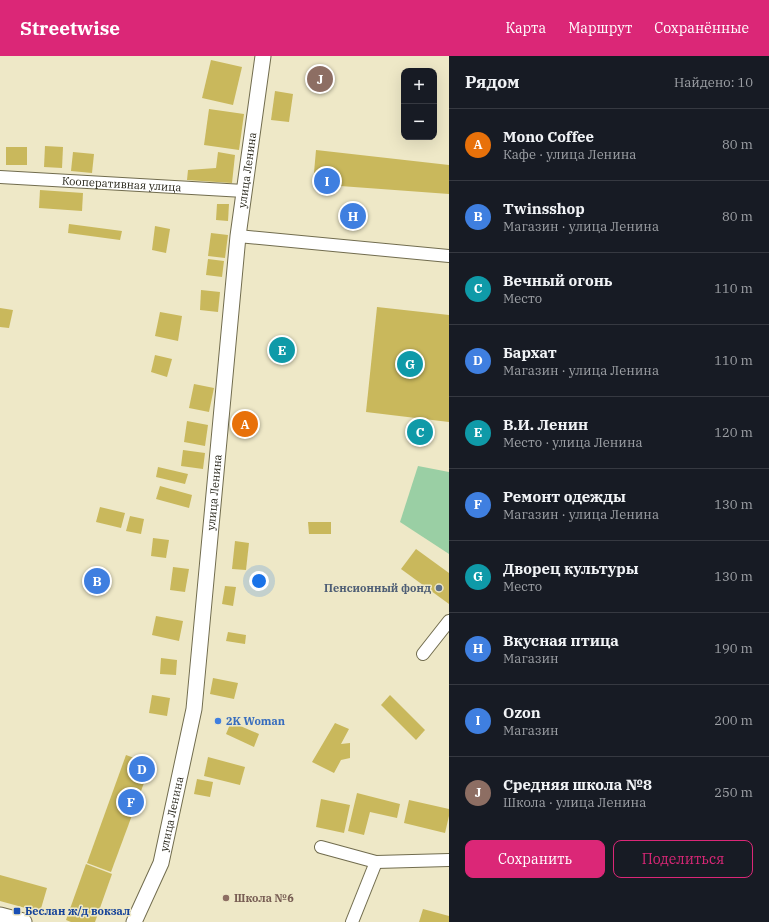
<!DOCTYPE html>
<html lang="ru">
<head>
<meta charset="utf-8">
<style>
	:root { --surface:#171b24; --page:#242831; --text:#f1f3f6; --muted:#9ea1a6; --line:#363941; --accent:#db2777 }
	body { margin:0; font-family:"IBM Plex Serif",serif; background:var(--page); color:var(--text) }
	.controls { position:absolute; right:12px; top:12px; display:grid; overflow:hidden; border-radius:8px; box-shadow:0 4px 16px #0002 }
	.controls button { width:36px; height:36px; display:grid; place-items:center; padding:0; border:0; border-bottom:1px solid var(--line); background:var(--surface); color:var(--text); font:20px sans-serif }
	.you { position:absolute; left:259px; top:525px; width:14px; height:14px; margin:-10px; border:3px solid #fff; border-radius:50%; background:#1a73e8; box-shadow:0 0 0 6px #1a73e833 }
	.badge { display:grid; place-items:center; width:26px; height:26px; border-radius:50%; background:var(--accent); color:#fff; font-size:13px; font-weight:700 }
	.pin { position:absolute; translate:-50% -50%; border:2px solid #fff; box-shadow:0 1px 4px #0006 }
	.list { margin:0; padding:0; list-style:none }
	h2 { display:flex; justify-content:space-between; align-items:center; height:52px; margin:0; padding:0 16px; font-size:17px }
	h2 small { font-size:13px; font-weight:400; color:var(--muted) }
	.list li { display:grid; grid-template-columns:26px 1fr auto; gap:12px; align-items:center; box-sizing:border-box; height:72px; padding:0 16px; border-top:1px solid var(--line) }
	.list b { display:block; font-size:15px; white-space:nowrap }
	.list p { margin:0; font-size:13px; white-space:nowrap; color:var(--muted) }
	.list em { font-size:13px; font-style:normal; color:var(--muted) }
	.actions { display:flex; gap:8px; padding:12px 16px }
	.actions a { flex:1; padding:9px 0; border:1px solid var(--accent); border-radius:8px; text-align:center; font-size:14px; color:var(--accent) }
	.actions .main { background:var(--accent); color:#fff }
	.map { position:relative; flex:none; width:449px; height:866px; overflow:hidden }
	header { display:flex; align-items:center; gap:24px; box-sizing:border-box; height:56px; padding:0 20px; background:var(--accent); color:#fff }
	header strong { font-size:19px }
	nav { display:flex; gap:22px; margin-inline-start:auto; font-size:14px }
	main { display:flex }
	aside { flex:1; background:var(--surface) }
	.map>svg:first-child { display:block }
</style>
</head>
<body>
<header>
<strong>Streetwise</strong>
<nav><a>Карта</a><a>Маршрут</a><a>Сохранённые</a></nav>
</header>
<main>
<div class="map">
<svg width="449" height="866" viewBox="0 0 449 866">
	<rect width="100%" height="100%" fill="#eee8c7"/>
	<polygon fill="#9acfa4" points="418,410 449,416 449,498 400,466"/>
	<g fill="#c9b85c">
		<polygon points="211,4 242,11 233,49 202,42"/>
		<polygon points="275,35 293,38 289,66 271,64"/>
		<polygon points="209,53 244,58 239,94 204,89"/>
		<polygon points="45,90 63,91 62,112 44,111"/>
		<rect x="6" y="91" width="21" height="18"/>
		<polygon points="316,94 449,109 449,138 313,128"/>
		<polygon points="73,96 94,98 92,117 71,115"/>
		<polygon points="218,96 235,99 232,127 187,124 188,114 216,112"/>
		<polygon points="40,134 83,137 82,155 39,152"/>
		<polygon points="217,148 229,148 228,165 216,164"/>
		<polygon points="69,168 122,175 120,184 68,177"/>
		<polygon points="155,170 170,173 166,197 152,194"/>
		<polygon points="211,177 228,179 225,202 208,200"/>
		<polygon points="208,203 224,205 222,221 206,219"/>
		<polygon points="201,234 220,236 218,256 200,254"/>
		<polygon points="377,251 449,259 449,366 366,356"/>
		<polygon points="0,252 13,254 9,272 0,271"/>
		<polygon points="160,256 182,260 178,285 155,280"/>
		<polygon points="155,299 172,303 167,321 151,316"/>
		<polygon points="194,328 214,332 209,356 189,352"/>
		<polygon points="187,365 208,369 205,390 184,386"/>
		<polygon points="183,394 205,397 203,413 181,410"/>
		<polygon points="158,411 188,418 185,428 156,421"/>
		<polygon points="160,430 192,439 189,452 156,443"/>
		<polygon points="100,451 125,457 121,472 96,466"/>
		<polygon points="130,460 144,463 141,478 126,475"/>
		<polygon points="308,466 331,466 331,478 309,478"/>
		<polygon points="153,482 169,484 166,502 151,500"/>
		<polygon points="235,485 249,487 246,514 232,513"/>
		<polygon points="416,493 449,517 449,548 401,513"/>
		<polygon points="173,511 189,513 185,536 170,534"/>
		<polygon points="225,530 236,531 233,550 222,548"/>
		<polygon points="156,560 183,565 179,585 152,579"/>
		<polygon points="228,576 246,579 245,588 226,585"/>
		<polygon points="161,602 177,604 176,619 160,618"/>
		<polygon points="213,622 238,627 234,643 210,638"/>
		<polygon points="152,639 170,642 167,660 149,657"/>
		<polygon points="390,639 425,674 416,684 381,649"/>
		<polygon points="231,666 259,678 254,691 226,678"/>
		<polygon points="335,667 349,673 341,688 350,687 350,702 341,704 334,717 312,706"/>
		<polygon points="126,699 151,708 111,816 87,807"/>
		<polygon points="208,701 245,711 240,729 204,720"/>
		<polygon points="197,723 213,726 210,741 194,738"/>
		<polygon points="357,737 400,748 397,762 370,756 364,779 348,775"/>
		<polygon points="321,743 350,749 344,777 316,771"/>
		<polygon points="409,744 449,753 449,760 445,777 404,767"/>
		<polygon points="86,808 112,818 95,866 71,866 66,864"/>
		<polygon points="0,819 47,832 40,856 0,845"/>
		<polygon points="423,853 449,860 449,866 419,866"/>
	</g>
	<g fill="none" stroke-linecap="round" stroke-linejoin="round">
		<defs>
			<g id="minor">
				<path id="s1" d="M0 121 244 135"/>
				<polyline points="238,180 449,200"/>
				<polyline points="423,598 449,565"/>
				<polyline points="321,791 376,806 449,804"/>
				<polyline points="352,866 376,806"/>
			</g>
			<g id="tertiary">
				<path id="s2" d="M134 866 161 807 194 653 238 180 263 0"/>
			</g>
			<polyline id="secondary" points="0,860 23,866"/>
		</defs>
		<use href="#minor" stroke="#716c4e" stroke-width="14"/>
		<use href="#tertiary" stroke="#716c4e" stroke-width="17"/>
		<use href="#secondary" stroke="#716c4e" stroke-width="19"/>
		<use href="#minor" stroke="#fff" stroke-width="12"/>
		<use href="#tertiary" stroke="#fff" stroke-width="15"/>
		<use href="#secondary" stroke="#fff" stroke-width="17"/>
	</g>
	<circle fill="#5c6f8a" stroke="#eee8c7" stroke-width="1.5" cx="439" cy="532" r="4"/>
	<circle fill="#3f7fe0" stroke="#eee8c7" stroke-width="1.5" cx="218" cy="665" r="4"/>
	<circle fill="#8d6e63" stroke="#eee8c7" stroke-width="1.5" cx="226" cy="842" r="4"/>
	<rect fill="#1a4fb4" stroke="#eee8c7" stroke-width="1.5" x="13" y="851" width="8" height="8" rx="2"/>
	<g text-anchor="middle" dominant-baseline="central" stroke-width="3" stroke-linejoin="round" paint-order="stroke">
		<g font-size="11" fill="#1f1d11" stroke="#eee8c7">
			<text stroke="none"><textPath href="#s2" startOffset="764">улица Ленина</textPath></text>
			<text stroke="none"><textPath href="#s1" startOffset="122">Кооперативная улица</textPath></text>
			<text stroke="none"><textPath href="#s2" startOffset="440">улица Ленина</textPath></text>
			<text stroke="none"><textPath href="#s2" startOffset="115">улица Ленина</textPath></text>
		</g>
		<g font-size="11" font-weight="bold" fill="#4e5e75" stroke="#eee8c7" text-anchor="end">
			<text x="431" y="532">Пенсионный фонд</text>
		</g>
		<g font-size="11" font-weight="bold" fill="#366cbe" stroke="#eee8c7" text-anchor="start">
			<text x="226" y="665">2K Woman</text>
		</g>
		<g font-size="11" font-weight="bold" fill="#785e54" stroke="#eee8c7" text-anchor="start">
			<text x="234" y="842">Школа №6</text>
		</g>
		<g font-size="11" font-weight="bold" fill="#164399" stroke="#eee8c7" text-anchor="start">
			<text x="25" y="855">Беслан ж/д вокзал</text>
		</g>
	</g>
</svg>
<div class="controls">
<button>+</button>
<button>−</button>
</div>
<div class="you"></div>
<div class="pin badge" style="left:245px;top:368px;background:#e8710a">A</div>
<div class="pin badge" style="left:97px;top:525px;background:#3f7fe0">B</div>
<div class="pin badge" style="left:420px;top:376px;background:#0f9aa8">C</div>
<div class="pin badge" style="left:142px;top:713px;background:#3f7fe0">D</div>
<div class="pin badge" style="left:282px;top:294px;background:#0f9aa8">E</div>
<div class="pin badge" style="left:131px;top:746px;background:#3f7fe0">F</div>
<div class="pin badge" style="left:410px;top:308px;background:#0f9aa8">G</div>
<div class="pin badge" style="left:353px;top:160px;background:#3f7fe0">H</div>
<div class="pin badge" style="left:327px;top:125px;background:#3f7fe0">I</div>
<div class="pin badge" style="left:320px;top:23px;background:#8d6e63">J</div>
</div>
<aside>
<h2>Рядом<small>Найдено: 10</small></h2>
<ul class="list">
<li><span class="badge" style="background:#e8710a">A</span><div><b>Mono Coffee</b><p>Кафе · улица Ленина</p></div><em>80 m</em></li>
<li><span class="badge" style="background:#3f7fe0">B</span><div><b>Twinsshop</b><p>Магазин · улица Ленина</p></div><em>80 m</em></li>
<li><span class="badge" style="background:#0f9aa8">C</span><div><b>Вечный огонь</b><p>Место</p></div><em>110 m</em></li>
<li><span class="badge" style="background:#3f7fe0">D</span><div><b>Бархат</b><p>Магазин · улица Ленина</p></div><em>110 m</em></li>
<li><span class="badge" style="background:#0f9aa8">E</span><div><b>В.И. Ленин</b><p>Место · улица Ленина</p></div><em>120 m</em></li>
<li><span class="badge" style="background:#3f7fe0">F</span><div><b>Ремонт одежды</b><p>Магазин · улица Ленина</p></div><em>130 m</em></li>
<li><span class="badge" style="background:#0f9aa8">G</span><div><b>Дворец культуры</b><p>Место</p></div><em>130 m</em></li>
<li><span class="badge" style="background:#3f7fe0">H</span><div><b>Вкусная птица</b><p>Магазин</p></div><em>190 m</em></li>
<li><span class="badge" style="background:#3f7fe0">I</span><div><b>Ozon</b><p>Магазин</p></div><em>200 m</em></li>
<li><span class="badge" style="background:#8d6e63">J</span><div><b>Средняя школа №8</b><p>Школа · улица Ленина</p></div><em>250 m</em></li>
</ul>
<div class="actions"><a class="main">Сохранить</a><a>Поделиться</a></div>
</aside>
</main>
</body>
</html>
